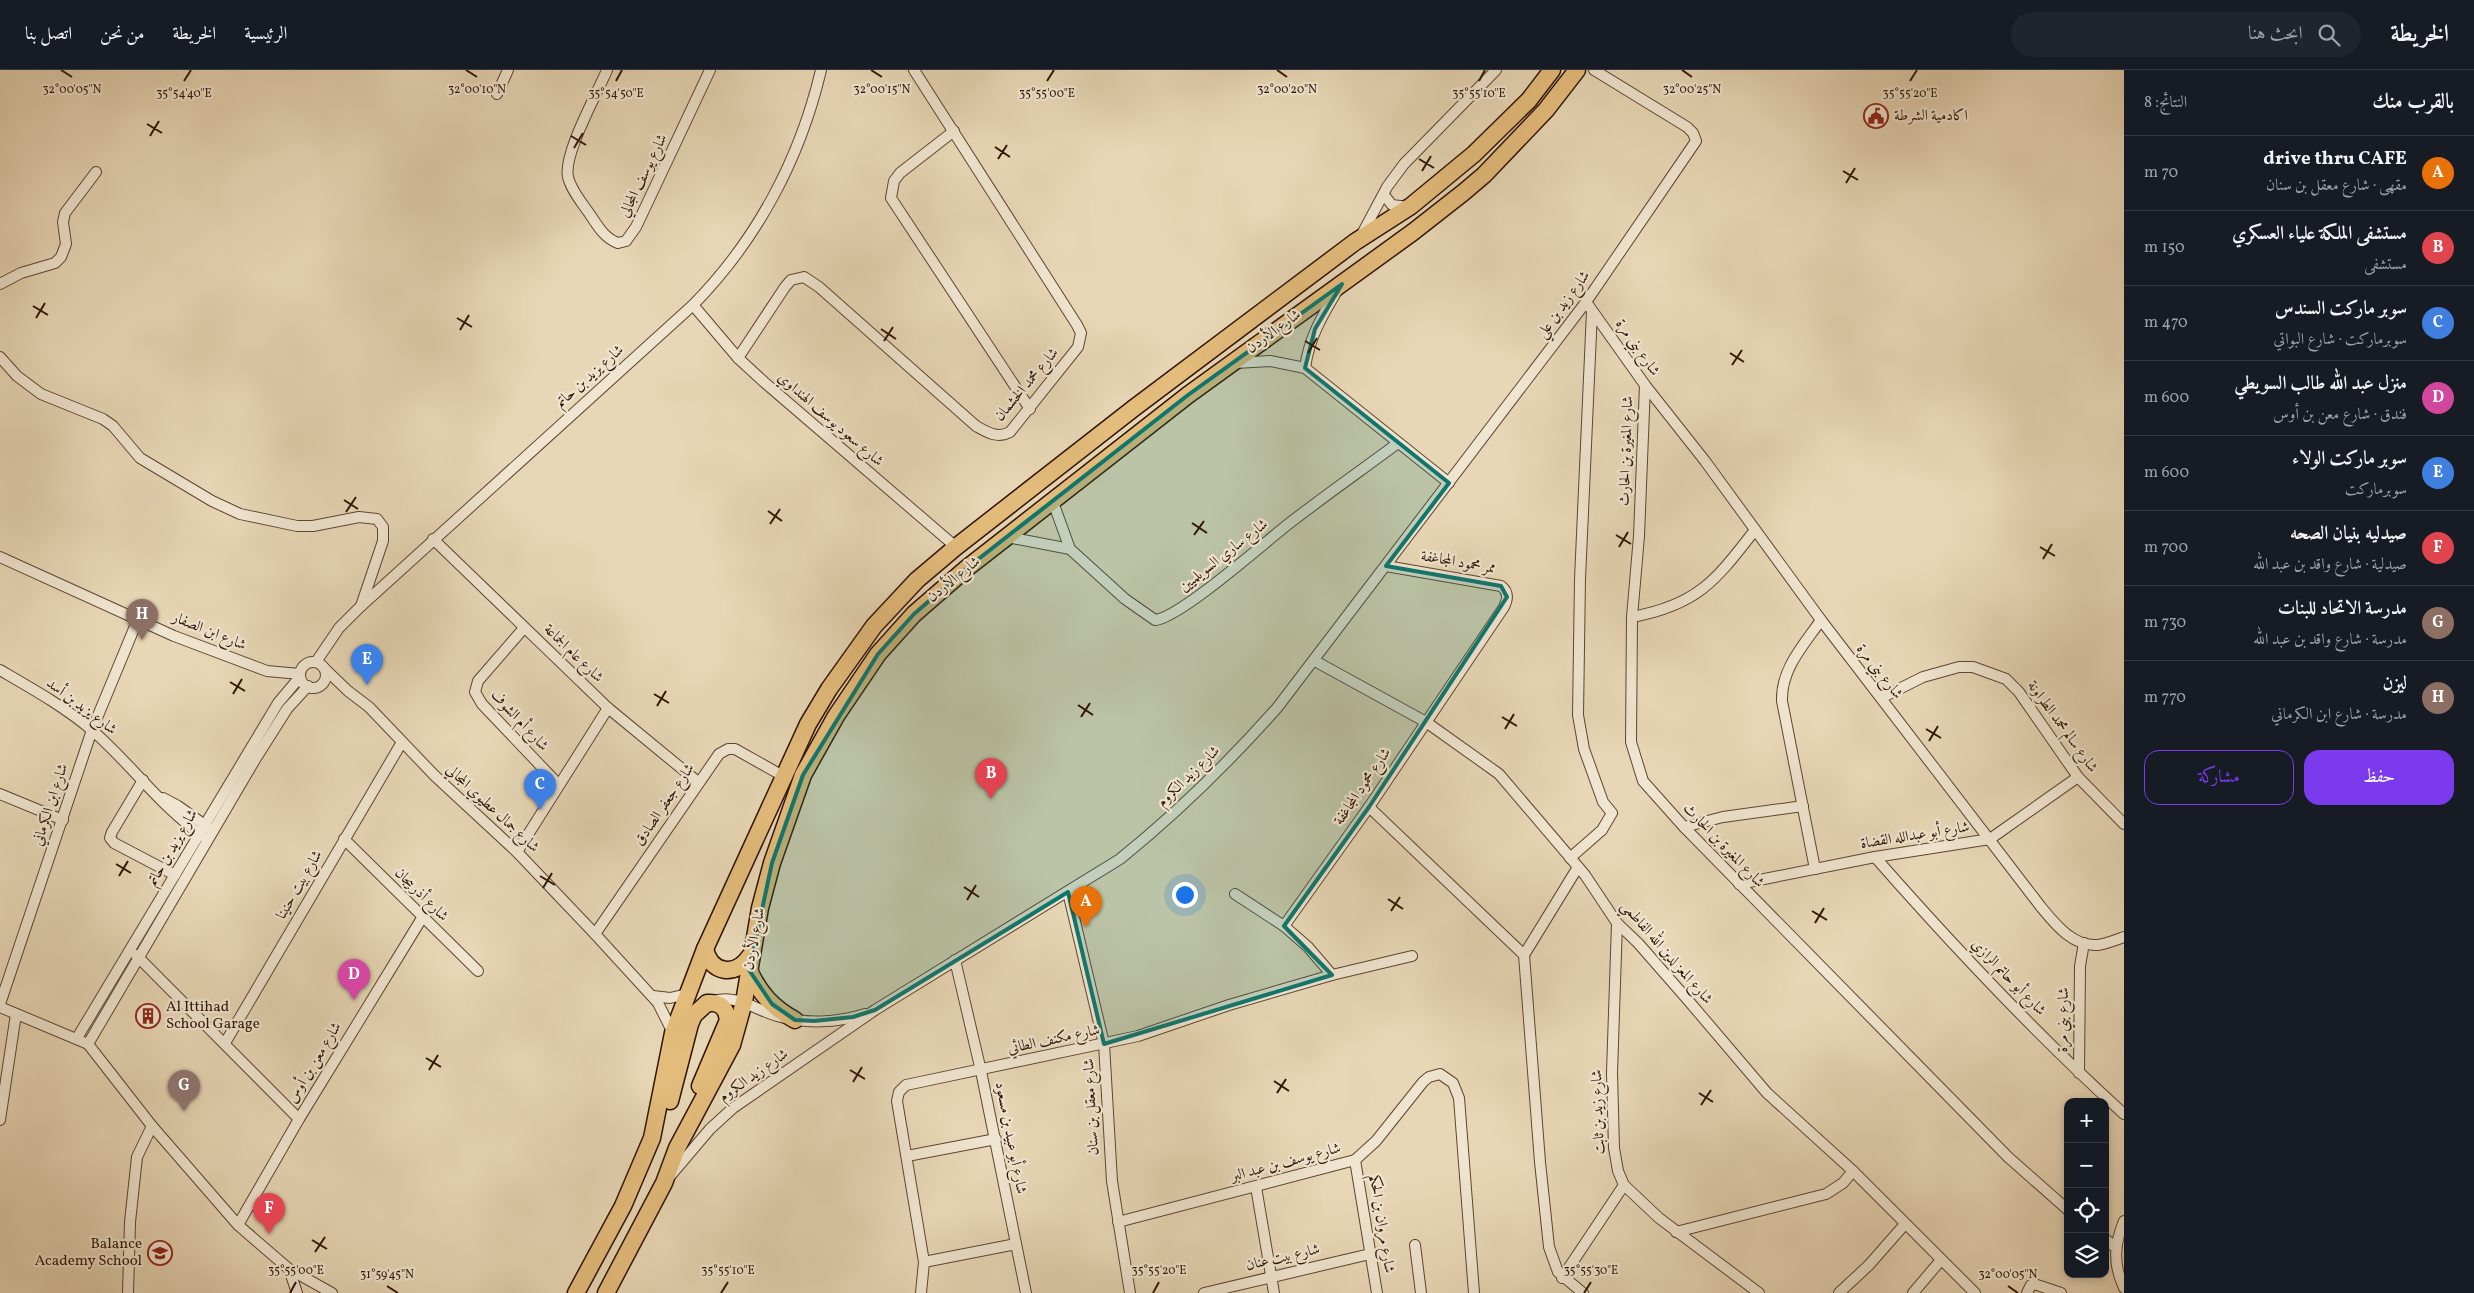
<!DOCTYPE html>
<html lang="ar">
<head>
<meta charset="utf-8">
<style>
	:root { --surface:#171b24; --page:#20242c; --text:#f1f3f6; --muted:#9ea1a6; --line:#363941; --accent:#7c3aed }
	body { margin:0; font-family:Vollkorn,Amiri,serif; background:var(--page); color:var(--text); direction:rtl }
	.controls { position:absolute; right:15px; bottom:15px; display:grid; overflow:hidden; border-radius:10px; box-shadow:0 2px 8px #0003 }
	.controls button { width:45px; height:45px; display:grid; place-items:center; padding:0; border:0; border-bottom:1px solid var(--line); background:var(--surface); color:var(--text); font:25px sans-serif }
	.you { position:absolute; left:1184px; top:824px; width:18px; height:18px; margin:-12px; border:4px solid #fff; border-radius:50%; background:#1a73e8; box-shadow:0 0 0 8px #1a73e833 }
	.badge { display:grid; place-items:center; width:32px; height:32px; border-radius:50%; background:var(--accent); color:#fff; font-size:16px; font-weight:700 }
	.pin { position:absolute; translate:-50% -41px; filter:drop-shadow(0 1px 2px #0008) }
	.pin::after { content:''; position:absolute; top:26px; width:18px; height:15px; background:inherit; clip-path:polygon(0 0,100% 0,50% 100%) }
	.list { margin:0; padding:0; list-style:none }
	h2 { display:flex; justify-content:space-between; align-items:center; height:65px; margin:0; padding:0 20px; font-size:21px }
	h2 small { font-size:16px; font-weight:400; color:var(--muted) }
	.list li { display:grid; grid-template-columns:32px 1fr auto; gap:15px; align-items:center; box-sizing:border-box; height:75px; padding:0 20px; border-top:1px solid var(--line) }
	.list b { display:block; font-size:19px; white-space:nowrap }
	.list p { margin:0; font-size:16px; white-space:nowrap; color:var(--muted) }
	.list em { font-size:16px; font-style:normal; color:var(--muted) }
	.actions { display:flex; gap:10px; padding:15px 20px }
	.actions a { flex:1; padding:11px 0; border:1px solid var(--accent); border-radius:15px; text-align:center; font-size:18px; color:var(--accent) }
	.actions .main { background:var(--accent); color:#fff }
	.icon { flex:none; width:28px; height:28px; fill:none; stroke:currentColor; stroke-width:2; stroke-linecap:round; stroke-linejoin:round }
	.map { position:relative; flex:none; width:2124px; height:1223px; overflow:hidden; direction:ltr }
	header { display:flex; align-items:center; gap:30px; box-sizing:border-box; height:70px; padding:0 25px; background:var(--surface); border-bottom:1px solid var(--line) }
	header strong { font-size:24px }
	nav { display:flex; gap:28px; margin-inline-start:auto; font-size:18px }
	.search { width:350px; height:45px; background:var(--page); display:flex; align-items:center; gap:12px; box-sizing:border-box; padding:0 18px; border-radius:28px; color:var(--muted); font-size:19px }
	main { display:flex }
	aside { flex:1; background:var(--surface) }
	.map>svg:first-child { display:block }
</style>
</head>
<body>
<header>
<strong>الخريطة</strong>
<div class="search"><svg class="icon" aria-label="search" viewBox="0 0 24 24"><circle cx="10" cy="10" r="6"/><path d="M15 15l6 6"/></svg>ابحث هنا</div>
<nav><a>الرئيسية</a><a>الخريطة</a><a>من نحن</a><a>اتصل بنا</a></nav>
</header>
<main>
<aside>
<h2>بالقرب منك<small>النتائج: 8</small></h2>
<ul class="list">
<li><span class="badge" style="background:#e8710a">A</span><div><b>drive thru CAFE</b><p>مقهى · شارع معقل بن سنان</p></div><em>70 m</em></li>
<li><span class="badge" style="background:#e0444e">B</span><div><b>مستشفى الملكة علياء العسكري</b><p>مستشفى</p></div><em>150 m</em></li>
<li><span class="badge" style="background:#3f7fe0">C</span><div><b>سوبر ماركت السندس</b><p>سوبرماركت · شارع البواتي</p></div><em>470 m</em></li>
<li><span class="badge" style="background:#d1479c">D</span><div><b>منزل عبد الله طالب السويطي</b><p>فندق · شارع معن بن أوس</p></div><em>600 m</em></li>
<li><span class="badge" style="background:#3f7fe0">E</span><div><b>سوبر ماركت الولاء</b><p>سوبرماركت</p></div><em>600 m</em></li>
<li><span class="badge" style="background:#e0444e">F</span><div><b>صيدليه بنيان الصحه</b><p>صيدلية · شارع واقد بن عبد الله</p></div><em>700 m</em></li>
<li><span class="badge" style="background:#8d6e63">G</span><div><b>مدرسة الاتحاد للبنات</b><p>مدرسة · شارع واقد بن عبد الله</p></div><em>730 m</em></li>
<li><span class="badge" style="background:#8d6e63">H</span><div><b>ليزن</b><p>مدرسة · شارع ابن الكرماني</p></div><em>770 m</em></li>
</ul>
<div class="actions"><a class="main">حفظ</a><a>مشاركة</a></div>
</aside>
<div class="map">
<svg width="2124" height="1223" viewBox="0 0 2124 1223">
	<rect width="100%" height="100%" fill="#e8d7b6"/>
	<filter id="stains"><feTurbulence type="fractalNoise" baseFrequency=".004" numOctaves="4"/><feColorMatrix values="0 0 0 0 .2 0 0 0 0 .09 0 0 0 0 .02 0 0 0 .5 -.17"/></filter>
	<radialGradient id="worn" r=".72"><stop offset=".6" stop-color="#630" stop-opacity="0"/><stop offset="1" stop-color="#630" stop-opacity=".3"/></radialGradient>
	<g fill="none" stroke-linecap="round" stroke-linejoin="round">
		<defs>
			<g id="minor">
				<path d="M607 0C597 24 563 84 568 107 571 120 582 133 589 143 597 155 604 168 618 173L626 171 636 157 710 0"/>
				<polyline points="497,24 508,0"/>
				<polyline points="954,61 900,103 894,111 891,128 1030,339"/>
				<polyline points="1384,125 1392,135 1408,137"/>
				<polyline points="1362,164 1387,117 1404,94 1496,0"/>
				<polyline points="0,214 21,203 55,193 61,187 66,174 63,152 65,143 96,102"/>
				<path d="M1586 232 1645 315 1705 391 1821 550 2041 837C2055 854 2073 877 2098 875 2106 874 2116 870 2124 867"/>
				<polyline points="693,235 738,288 764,312 956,477"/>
				<polyline points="0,287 17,306 41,324 103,349 113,356 140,388 212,431 240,444 297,456 313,456 359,447 377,449 383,457 383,471 361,536"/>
				<path d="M738 288 785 217 791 210 804 207 819 217 976 356C987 362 997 369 1010 362L1078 277 1081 263 1077 255 914 0"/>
				<polyline points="1236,293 1270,291 1305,298 1449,413"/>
				<path d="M1305 298C1309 268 1322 246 1337 221"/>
				<polyline points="1645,315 1639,466 1632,547 1631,672 1643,711 1684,757 2008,1087 2068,1140"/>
				<path d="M1053 432 1070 479 1125 529 1155 550C1180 548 1266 471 1291 452 1326 425 1363 399 1398 373"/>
				<polyline points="1007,467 1070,479"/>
				<polyline points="433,469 608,638 698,712"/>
				<polyline points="0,487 174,566 267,601 300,604"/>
				<path d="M1632 547C1698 535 1716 510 1755 460"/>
				<polyline points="524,558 478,611 475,622 482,634 558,714"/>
				<polyline points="1315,591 1426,652 1499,704 1585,805 1617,853 1638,873 1687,929 1767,1023 1853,1101 1975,1223"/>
				<path d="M316 592 339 558 360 537 693 235C757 170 800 89 821 0"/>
				<circle cx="313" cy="605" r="13"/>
				<polyline points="323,597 348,621 369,637 435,706 517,782 595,864 658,933 673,963"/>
				<path d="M0 600C31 618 65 637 93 661 131 694 161 737 203 766"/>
				<polyline points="1881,628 1923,607 1959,597 1973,597 2006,609 2019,622 2078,707 2124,754"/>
				<polyline points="143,710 112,762 110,768 114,773 175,805"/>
				<polyline points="0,724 63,750"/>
				<polyline points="163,728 178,736 209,758"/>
				<polyline points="1369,737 1524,885"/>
				<polyline points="1684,757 1723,747 1803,736"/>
				<polyline points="344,769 478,901"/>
				<polyline points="517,782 608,638"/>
				<path d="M1875 787C1954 877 2036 964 2124 1044"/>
				<polyline points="1570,788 1602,760 1612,743 1603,732 1584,679 1578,645 1580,509 1592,241"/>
				<polyline points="1578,797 1524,885 1540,1092 1549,1177 1558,1202 1583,1223"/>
				<path d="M1815 799 1782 631C1781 599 1803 576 1821 550"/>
				<polyline points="1739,814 1875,787 1990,769 2078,707"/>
				<polyline points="1068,822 1104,974 1112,1111 1130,1223"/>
				<polyline points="1235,824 1284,856"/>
				<polyline points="1617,853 1612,1003 1614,1078 1618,1101 1624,1115 1659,1148 1759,1223"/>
				<polyline points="595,864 719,684 728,679 735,679 783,706"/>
				<polyline points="136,885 299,1049"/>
				<polyline points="955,890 981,1001 1026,1223"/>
				<path d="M1332 905 1308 877 1284 856 1369 737 1504 537C1508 529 1509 522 1501 516L1386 496"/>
				<polyline points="653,926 670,928 687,924"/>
				<path d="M714 931C737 924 756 940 777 946 805 954 837 953 865 944"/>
				<polyline points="0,934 92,660 138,549"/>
				<polyline points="0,937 88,974 152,1056 238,1155 289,1199 332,1223"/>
				<polyline points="77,968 278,633 300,607"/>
				<polyline points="225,973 402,672"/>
				<polyline points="88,974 256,688 287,639 308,616"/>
				<polyline points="2079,1003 2080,896 2084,873"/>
				<polyline points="0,1050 16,944"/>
				<polyline points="907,1086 996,1069"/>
				<polyline points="1355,1090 1377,1223"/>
				<path d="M671 1105 710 1059 733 1038 875 940 1120 789C1177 743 1229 692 1277 638L1586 232 1696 71 1693 63 1687 57 1594 0"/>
				<polyline points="1256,1117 1274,1223"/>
				<path d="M2124 1151C2114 1175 2113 1194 2124 1218"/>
				<polyline points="1118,1152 1355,1090 1376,1071 1423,1012 1429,1007 1440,1004 1453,1013 1459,1028 1474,1223"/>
				<polyline points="238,1155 299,1049 422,848"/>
				<polyline points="1676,1162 1826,1124 1843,1113 1853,1101"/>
				<polyline points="2105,1169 2115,1177"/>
				<polyline points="1415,1175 1421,1223"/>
				<polyline points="924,1192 1016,1174"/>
				<polyline points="289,1199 297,1223"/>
				<polyline points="1562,1208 1624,1115"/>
				<polyline points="128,1223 130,1152 137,1087 152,1056"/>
				<polyline points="921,1223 924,1192 897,1031 899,1022 906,1015 1138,966 1229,935 1332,905 1412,886"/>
				<polyline points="1204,1223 1370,1184"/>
				<polyline points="1839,1223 1869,1195 1905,1154"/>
				<polyline points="1913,1223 1941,1190"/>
				<polyline points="2027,1223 2031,1215 2034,1214 2061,1223"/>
			</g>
			<g id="trunk">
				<path d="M705 879C711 904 736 907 750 886"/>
				<path d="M749 900C759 923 773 938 795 950"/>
				<path d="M670 1031 690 954 694 945 707 933C720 932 726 937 728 950L700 1016"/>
				<polyline points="576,1223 623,1136 652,1068 673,963 705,879 808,654 829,619 874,556 917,510 956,477 1134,338 1355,172 1411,136 1474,84 1529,30 1552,0"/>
				<polyline points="606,1223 664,1113 677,1078 732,975 744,932 760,838 772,793 803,705 836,646 878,584 914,544 967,498 1188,325 1413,162 1464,122 1484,105 1546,40 1577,0"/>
			</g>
		</defs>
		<use href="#minor" stroke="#5d4532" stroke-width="12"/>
		<use href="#trunk" stroke="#2f1406" stroke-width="19"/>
		<use href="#minor" stroke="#f0e5d0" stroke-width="10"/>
		<use href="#trunk" stroke="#e4bc7b" stroke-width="16"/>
	</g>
	<path fill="#0f766e" fill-opacity="0.2" stroke="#0f766e" stroke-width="4" stroke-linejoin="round" d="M1342 214 1315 259 1305 298 1449 413 1386 496 1501 516 1507 527 1369 737 1284 856 1332 905 1104 974 1068 822 875 940 853 947 814 951 795 950 772 934 749 900 772 793 803 705 878 584 914 544 967 498 1188 325Z"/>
	<path fill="none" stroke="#2f1406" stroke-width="2" d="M61 0 72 7M466 0 477 7M871 0 882 7M1277 0 1287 7M1682 0 1692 7M184 11 191 0M616 11 622 0M1047 11 1054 0M1479 11 1485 0M1910 11 1917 0M147 54 162 63M150 66 159 51M571 66 586 75M995 77 1010 87M574 78 583 63M998 89 1007 75M1419 89 1434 98M1422 101 1431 86M1843 101 1858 110M1846 113 1855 98M33 236 48 245M36 248 45 233M457 248 472 257M881 259 896 269M460 260 469 245M884 271 893 257M1305 271 1320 280M1308 283 1317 268M1730 283 1744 292M1732 295 1742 280M344 430 358 439M768 441 782 451M346 442 356 427M1192 453 1207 463M770 454 780 439M1194 465 1204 451M1616 465 1631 474M1619 477 1628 462M2040 477 2055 486M2043 489 2052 474M230 612 245 621M233 624 242 609M654 624 669 633M1078 635 1093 645M657 636 666 621M1081 647 1090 633M1502 647 1517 656M1505 659 1514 644M1926 659 1941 668M1929 671 1938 656M116 794 131 803M119 806 128 791M540 806 555 815M964 817 979 827M543 818 552 803M1388 829 1403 839M967 830 976 815M1391 841 1400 827M1812 841 1827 850M1815 853 1824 838M426 988 441 997M429 1000 438 985M850 1000 865 1009M1274 1011 1289 1021M853 1012 862 997M1277 1023 1286 1009M1699 1023 1713 1032M1701 1035 1711 1020M312 1170 327 1179M315 1182 325 1167M387 1216 398 1223M2008 1216 2018 1223M290 1223 296 1212M721 1223 728 1212M1153 1223 1159 1212M1584 1223 1591 1212"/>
	<defs>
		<symbol id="civic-ring" viewBox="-11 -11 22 22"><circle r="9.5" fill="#f0e5d0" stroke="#8f2418" stroke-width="1.5"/><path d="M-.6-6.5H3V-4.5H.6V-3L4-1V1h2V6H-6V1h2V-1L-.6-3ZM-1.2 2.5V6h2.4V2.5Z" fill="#8f2418"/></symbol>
		<symbol id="building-ring" viewBox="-11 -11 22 22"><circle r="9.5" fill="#f0e5d0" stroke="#8f2418" stroke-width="1.5"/><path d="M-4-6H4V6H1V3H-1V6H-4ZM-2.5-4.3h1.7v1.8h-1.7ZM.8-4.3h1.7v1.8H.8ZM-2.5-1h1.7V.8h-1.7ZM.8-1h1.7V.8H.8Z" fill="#8f2418"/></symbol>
		<symbol id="school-ring" viewBox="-11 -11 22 22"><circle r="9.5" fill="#f0e5d0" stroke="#8f2418" stroke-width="1.5"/><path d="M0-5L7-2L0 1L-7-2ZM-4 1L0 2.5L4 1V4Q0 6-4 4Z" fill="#8f2418"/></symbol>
	</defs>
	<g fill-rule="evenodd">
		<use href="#civic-ring" x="1862" y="32" width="28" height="28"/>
		<use href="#building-ring" x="134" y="932" width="28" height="28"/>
		<use href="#school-ring" x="146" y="1169" width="28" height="28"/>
	</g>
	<g text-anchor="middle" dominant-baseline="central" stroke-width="4.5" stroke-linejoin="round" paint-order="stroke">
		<g font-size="15" fill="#2f1406" stroke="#f0e5d0" text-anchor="start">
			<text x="1894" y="46">اكادمية الشرطة</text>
			<text x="166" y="937">Al Ittihad<tspan x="166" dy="17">School Garage</tspan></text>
			<text x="142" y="1174" text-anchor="end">Balance<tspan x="142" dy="17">Academy School</tspan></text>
		</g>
		<g font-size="15" fill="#2f1406" stroke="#f0e5d0">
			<text transform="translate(644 106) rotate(-64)">شارع يوسف المجالي</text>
			<text transform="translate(1564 235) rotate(-54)">شارع زيد بن علي</text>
			<text transform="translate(1274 262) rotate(-36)">شارع الأردن</text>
			<text transform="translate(1637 278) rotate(55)">شارع بني مرة</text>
			<text transform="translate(590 307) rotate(-42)">شارع يزيد بن حاتم</text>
			<text transform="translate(1027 315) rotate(-50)">شارع محمد الخشمان</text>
			<text transform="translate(830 350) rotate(41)">شارع سعود يوسف الهنداوي</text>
			<text transform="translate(1627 381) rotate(-88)">شارع المغيرة بن الحارث</text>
			<text transform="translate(1224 486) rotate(-38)">شارع ساري السويلميين</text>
			<text transform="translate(1458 493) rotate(10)">ممر محمود المجاغفة</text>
			<text transform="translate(954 510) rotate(-39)">شارع الأردن</text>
			<text transform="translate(209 562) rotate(22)">شارع ابن الصفار</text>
			<text transform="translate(573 584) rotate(44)">شارع عام الجماعة</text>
			<text transform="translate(1879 602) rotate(52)">شارع بني مرة</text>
			<text transform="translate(81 637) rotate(37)">شارع يزيد بن أسد</text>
			<text transform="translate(519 651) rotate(47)">شارع أم الشوف</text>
			<text transform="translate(2062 657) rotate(54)">شارع سالم محمد الطراونة</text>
			<text transform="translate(1189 707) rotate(-44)">شارع زيد الكروم</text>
			<text transform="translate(1363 717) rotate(-56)">شارع محمود المجاغفة</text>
			<text transform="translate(51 735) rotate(-72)">شارع ابن الكرماني</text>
			<text transform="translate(665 735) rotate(-56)">شارع جعفر الصادق</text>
			<text transform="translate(492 739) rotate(43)">شارع جمال عطيوي المجالي</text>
			<text transform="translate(1915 766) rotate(-9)">شارع أبو عبدالله القضاة</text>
			<text transform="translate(1723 776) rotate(46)">شارع المغيرة بن الحارث</text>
			<text transform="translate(173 778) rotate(-60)">شارع يزيد بن حاتم</text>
			<text transform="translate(300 815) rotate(-60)">شارع بيت حنينا</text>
			<text transform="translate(421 825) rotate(45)">شارع أذربيجان</text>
			<text transform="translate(755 869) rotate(-79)">شارع الأردن</text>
			<text transform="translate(1666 883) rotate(49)">شارع المعز لدين الله الفاطمي</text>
			<text transform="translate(2008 908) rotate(46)">شارع أبو حاتم الرازي</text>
			<text transform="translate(2064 950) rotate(-89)">شارع بني مرة</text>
			<text transform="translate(1054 970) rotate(-12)">شارع مكنف الطائي</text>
			<text transform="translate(315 993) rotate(-59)">شارع معن بن أوس</text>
			<text transform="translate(754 1006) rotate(-35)">شارع زيد الكروم</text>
			<text transform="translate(1092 1037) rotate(-93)">شارع معقل بن سنان</text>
			<text transform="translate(1599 1042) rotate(-92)">شارع زيد بن ثابت</text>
			<text transform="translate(1010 1068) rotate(79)">شارع أبو عبيد بن مسعود</text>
			<text transform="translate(1286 1093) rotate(-15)">شارع يوسف بن عبد البر</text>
			<text transform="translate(1381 1154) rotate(81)">شارع مروان بن الحكم</text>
			<text transform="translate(1283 1188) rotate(-13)">شارع بيت عنان</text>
		</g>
	</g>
	<g font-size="12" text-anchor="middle" fill="#2f1406" stroke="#f0e5d0" stroke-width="4.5" stroke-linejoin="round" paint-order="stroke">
		<text x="72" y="23">32°00'05"N</text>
		<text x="477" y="23">32°00'10"N</text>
		<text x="882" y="23">32°00'15"N</text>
		<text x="1287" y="23">32°00'20"N</text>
		<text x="1692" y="23">32°00'25"N</text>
		<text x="1910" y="27">35°55'20"E</text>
		<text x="184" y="27">35°54'40"E</text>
		<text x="616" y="27">35°54'50"E</text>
		<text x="1047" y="27">35°55'00"E</text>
		<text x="1479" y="27">35°55'10"E</text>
		<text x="296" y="1204">35°55'00"E</text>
		<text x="728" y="1204">35°55'10"E</text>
		<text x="1159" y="1204">35°55'20"E</text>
		<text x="1591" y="1204">35°55'30"E</text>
		<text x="387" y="1208">31°59'45"N</text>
		<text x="2008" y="1208">32°00'05"N</text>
	</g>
	<rect width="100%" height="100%" filter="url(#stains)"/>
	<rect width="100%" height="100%" fill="url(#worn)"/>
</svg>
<div class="controls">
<button>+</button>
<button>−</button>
<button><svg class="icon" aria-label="locate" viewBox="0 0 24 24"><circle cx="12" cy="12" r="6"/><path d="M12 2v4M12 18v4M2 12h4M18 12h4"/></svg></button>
<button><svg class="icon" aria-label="layers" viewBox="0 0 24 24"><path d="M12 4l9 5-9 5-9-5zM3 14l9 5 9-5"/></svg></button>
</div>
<div class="you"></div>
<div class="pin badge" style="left:1086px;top:857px;background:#e8710a">A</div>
<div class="pin badge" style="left:991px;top:729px;background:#e0444e">B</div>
<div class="pin badge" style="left:540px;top:740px;background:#3f7fe0">C</div>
<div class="pin badge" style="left:354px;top:930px;background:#d1479c">D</div>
<div class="pin badge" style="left:367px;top:615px;background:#3f7fe0">E</div>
<div class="pin badge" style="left:269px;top:1164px;background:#e0444e">F</div>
<div class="pin badge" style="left:184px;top:1041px;background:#8d6e63">G</div>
<div class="pin badge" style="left:142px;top:570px;background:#8d6e63">H</div>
</div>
</main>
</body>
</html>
